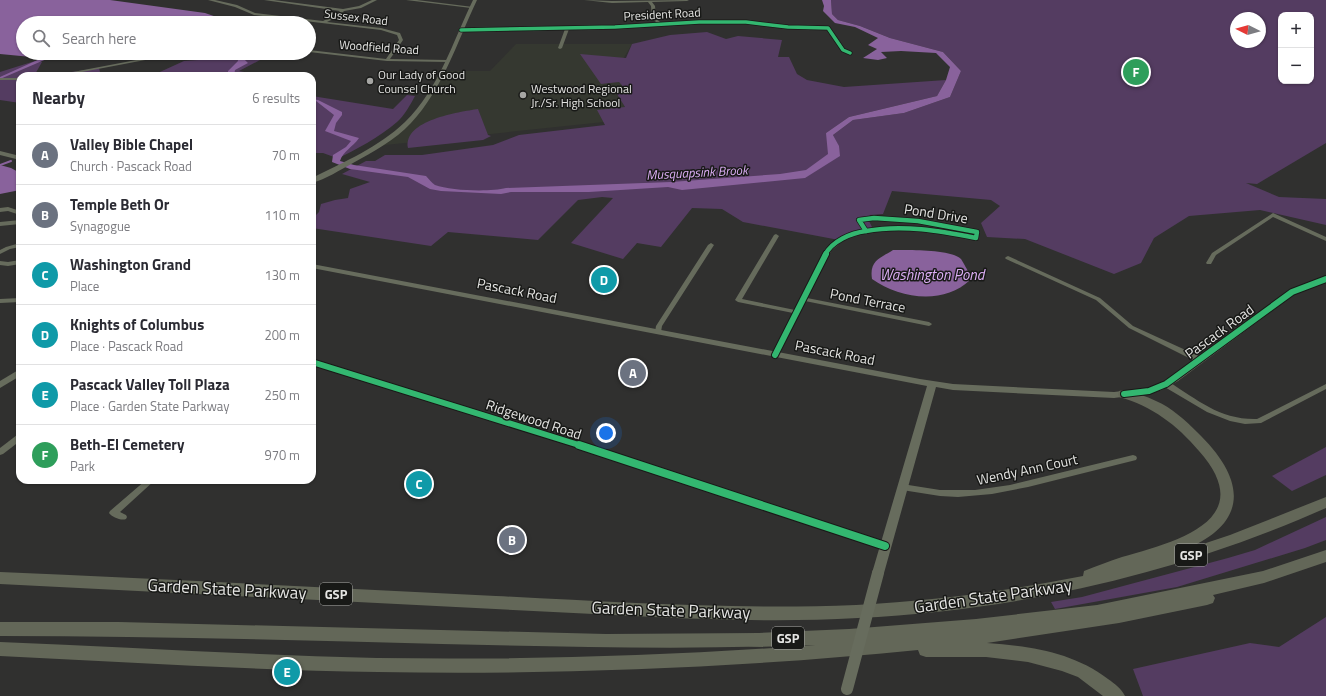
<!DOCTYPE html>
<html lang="en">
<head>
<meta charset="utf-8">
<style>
	:root { --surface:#fff; --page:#f2f2f3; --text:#2b2b33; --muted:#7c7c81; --line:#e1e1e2; --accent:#2563eb }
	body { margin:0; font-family:"Titillium Web",sans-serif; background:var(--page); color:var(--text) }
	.controls { position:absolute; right:12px; top:12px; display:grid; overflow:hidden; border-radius:8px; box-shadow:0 1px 3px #0004 }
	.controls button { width:36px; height:36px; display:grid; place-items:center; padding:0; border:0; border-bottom:1px solid var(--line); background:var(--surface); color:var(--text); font:20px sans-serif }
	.compass { position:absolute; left:1230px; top:12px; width:36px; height:36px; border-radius:50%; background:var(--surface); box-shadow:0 1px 3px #0004; rotate:276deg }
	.you { position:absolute; left:606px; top:433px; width:14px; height:14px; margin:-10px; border:3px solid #fff; border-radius:50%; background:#1a73e8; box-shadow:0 0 0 6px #1a73e833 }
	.badge { display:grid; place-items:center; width:26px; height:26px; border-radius:50%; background:var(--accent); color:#fff; font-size:13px; font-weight:700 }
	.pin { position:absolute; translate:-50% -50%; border:2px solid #fff; box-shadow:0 1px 4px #0006 }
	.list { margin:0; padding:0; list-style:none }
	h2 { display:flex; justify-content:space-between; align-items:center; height:52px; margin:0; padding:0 16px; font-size:17px }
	h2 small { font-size:13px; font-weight:400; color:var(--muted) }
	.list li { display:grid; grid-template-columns:26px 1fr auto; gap:12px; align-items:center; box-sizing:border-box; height:60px; padding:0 16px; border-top:1px solid var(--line) }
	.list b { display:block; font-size:15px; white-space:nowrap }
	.list p { margin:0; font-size:13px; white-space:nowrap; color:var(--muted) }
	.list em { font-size:13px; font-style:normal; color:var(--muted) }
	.icon { flex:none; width:22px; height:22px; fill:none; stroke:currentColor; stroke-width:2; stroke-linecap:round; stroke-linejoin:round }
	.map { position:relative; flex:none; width:1326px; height:696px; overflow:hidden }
	.search { position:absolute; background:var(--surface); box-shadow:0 1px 3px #0004; left:16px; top:16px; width:300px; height:44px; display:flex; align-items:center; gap:10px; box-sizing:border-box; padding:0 14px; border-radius:22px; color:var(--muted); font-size:15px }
	.panel { position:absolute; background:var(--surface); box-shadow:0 1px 3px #0004; left:16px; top:72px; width:300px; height:412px; border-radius:12px }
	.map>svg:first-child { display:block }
</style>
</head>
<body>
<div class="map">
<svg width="1326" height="696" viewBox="0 0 1326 696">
	<rect width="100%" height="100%" fill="#30302f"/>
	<polygon fill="#353830" points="516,44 632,44 623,59 619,82 629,92 617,94 625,107 604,122 376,146 413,118 442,71 490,71"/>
	<g fill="#543c61" fill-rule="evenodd">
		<path d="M831 0H1326V143L1257 184 1246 183 1279 197 1326 199V225L1260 210 1189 216 1154 238 1141 263 1114 274 1025 239 987 237 981 223 1000 206 991 200 892 191 883 214 870 215 868 219 873 229 863 231 839 240 743 222 722 209 692 208 661 247 637 243 623 259 571 243 613 198 602 197 578 200 538 240 448 232 431 246 312 228V219L319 212 321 204 335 200 348 198 350 189 370 182 342 174 366 161H375L385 155H422L493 145 519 135 605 125 597 110 625 107 617 94 628 92 619 82 601 84 580 54 626 58 632 44 670 35 707 32 726 39 738 36 782 40 778 57H789L797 74 807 80 844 87 946 80 937 96 849 117 826 133 838 145 833 135 853 120 904 113 950 97 961 71 943 52 890 38 860 26 838 20 832 14ZM1281 15H1311V81H1281ZM1236 18H1260V42H1236Z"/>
		<polygon points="239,53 260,60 239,71 265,76 151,76 184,61 226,58"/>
		<polygon points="35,61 42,62 34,76 20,76 20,103 0,100 0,72"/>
		<polygon points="99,68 101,76 44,76"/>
		<path d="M407 95 415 96C410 105 405 115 397 122 380 137 355 150 335 160L334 157 323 153H312V96L393 109Z"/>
		<path d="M478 109 488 135 491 136 483 140 408 148C403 120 459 112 478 109Z"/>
		<polygon points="1326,447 1326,475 1292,491 1272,476"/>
		<polygon points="1326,517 1326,540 1305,548 1177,587 1055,609 1051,602 1082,597 1228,558 1255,550"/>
		<polygon points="1326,617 1326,696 1143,696 1133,669 1250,643 1279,647"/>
	</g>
	<g fill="#89629c">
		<polygon points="0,0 110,0 205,13 234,23 23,23 23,53 111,53 71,59 49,58 0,79 0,77 42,58 0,54"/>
		<path d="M822 0H831L832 14 838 20 860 26 890 38 943 52 961 71 950 97 904 113 853 120 833 135 839 146 840 156 805 178 682 190 668 187 589 192H511L501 194 441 191 430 189 408 177 350 169 332 162 333 155 346 147 351 141 325 131 334 115 316 101H312V99L318 100 342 112V115L336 123 334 131 359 138C353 147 343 151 340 161L354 165 426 176C429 179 432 183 435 185 451 191 491 192 506 188L671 182 780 174 806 170 828 154 826 133 849 117 937 96 946 80 950 67 936 53 901 51 881 52 887 58 878 60 863 58 877 49 868 45 878 38 855 27 835 23 823 11 824 6Z"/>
		<polygon points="243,53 249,53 242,55 242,57 248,63 235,70 234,76 228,76 228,71 238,61 237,56"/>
		<polygon points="0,165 11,168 20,173 20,190 0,194"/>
		<path d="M893 250C908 250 951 249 961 259 962 260 969 273 970 275V280C944 305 900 299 872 279 869 260 881 258 893 250Z"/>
	</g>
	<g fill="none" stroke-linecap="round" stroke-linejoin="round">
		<polyline stroke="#89629c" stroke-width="2" points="0,165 11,161"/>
		<g fill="#666b5c" fill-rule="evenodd">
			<polygon points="208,0 215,0 237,5 255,13 323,21 337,14 340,11 264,0 274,0 343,9 359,6 372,0 377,0 361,8 344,11 339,16 327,22 381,28 400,33 403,40 390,59 448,60 450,61 448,62 387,61 309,52 309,50 386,59 399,40 397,35 381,30 254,15 235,7"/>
			<polygon points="406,0 417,0 473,7 471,8"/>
			<polygon points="584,0 612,1 689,0 687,1 652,2 655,6 656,18 661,23 699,21 746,21 788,26 828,27 829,27 844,49 852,53 850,54 842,51 827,29 788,28 746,23 699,23 615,28 569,29 562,48 560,49 558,48 565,29 461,31 459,30 461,29 615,26 657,23 652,18 651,6 648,2 612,3"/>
			<polygon points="173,53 182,53 61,76 52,76"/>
			<rect x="0" y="78" width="20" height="2"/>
			<polygon points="8,207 20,211 20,215 8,211 0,212 0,208"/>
			<polygon points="1273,213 1326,237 1326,241 1273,217 1216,255 1211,264 1207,264 1206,263 1212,253"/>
			<path d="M874 217C909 216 944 223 979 231V238L976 240 940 233 899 229 878 230 861 233 844 240 831 251 807 298 929 322 932 324 931 325 929 326 805 301 779 355 777 356H773L771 355 793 313 738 302 735 300 774 235 776 234 779 236 742 299 795 310 826 249 840 238 862 230 856 220 857 219ZM874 220C908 220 941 226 974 233L973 236C939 229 903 222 867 229L863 221Z"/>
			<polygon points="20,220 20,224 0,226 0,222"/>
			<polygon points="20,243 20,247 10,249 0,254 0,250 6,247"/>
			<polygon points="711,243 714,245 662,326 661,332 658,334 656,333 655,332 656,326 708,245"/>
			<polygon points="1008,256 1100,298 1133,326 1203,358 1204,360 1200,362 1197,362 1129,328 1096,300 1006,259 1005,258 1006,257"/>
			<polygon points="20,260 20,264 8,266 0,265 0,261 8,262"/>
			<polygon points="20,298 20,302 0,303 0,299"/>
			<polygon points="312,360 531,427 888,544 889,546 888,548 885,549 882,548 525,430 312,364"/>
			<path d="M1163 382H1169C1198 400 1220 420 1257 419L1326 384V389L1261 423 1245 424 1230 421 1207 412 1163 386 1162 384Z"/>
			<polygon points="20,434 20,441 3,454 0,455 0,448 17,435"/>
			<polygon points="1133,455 1136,456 1137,458 1136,460 1028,487 992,494 958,497 940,496 902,490 899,489 898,487 899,485 902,484 940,490 975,490 1010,485"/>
			<path d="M146 480H155L120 512 126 515 127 517 126 519C121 521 112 517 109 513L110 511Z"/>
		</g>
		<g fill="#676c5d" fill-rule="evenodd">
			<path d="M473 0H477C457 42 443 89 411 123 395 140 373 152 353 163 340 170 326 179 312 183V178C344 162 379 147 405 122 439 89 453 41 473 0Z"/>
			<polygon points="0,151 20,156 20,160 0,155"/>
			<polygon points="312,264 920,379 953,384 1114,392 1148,388 1156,386 1172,377 1289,290 1326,277 1326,282 1295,294 1178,381 1162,390 1152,393 1114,398 953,390 936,387 884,573 882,576 878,578 874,576 872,573 927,386 312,268"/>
			<polygon points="20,369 20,376 0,388 0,381"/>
		</g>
		<g fill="#636758" fill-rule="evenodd">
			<path d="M1124 390C1135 393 1146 396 1156 401 1172 408 1185 420 1197 432 1246 479 1251 523 1182 551L1230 535 1326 497V508C1178 574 1020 610 858 618 790 622 722 620 654 617L0 584V572C165 579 331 588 496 596 616 602 736 610 856 605 932 601 1008 591 1083 576L1084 571C1097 566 1109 561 1122 557 1174 542 1261 521 1199 451 1177 425 1152 406 1119 397L1118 394 1119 391Z"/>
			<path d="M1326 550V562L1264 583 1213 595 1215 598 1213 603 1207 605 1119 623 987 643C1029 646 1073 652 1108 679 1115 684 1121 688 1125 696H1103L1078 677 1062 671 1028 662 986 657H926L920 655 918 650C738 668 558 675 378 672 252 670 126 662 0 656V642C126 647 251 655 377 658 523 660 669 656 815 645 691 650 566 647 442 644 295 640 147 636 0 636V622H119L606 634 759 633 849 629 976 619 1097 605 1263 571Z"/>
		</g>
		<polyline stroke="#676c5d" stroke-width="12" points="847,689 878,573"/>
		<defs>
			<polyline id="cycleway-far3" points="461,30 615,27 699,22 746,22 788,27 828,28 843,50 850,53"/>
			<g id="cycleway-far2">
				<path d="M874 218 918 221 977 232 976 238C940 231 903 224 866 231L859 220Z"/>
				<path d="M825 255C832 241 851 233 866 231"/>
			</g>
			<g id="cycleway-far1">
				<polyline points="775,355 826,254"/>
				<polyline points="312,362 582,446"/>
				<polyline points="1124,394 1149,391 1166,384 1292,292 1326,279"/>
			</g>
			<polyline id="cycleway" points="579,445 885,546"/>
		</defs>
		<use href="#cycleway-far3" stroke="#181917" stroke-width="5"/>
		<use href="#cycleway-far2" stroke="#181917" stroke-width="6"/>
		<use href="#cycleway-far1" stroke="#181917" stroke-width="8"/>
		<use href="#cycleway" stroke="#181917" stroke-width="10"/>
		<use href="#cycleway-far3" stroke="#33b770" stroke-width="3.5"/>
		<use href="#cycleway-far2" stroke="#33b770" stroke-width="4.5"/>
		<use href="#cycleway-far1" stroke="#33b770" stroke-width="6"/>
		<use href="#cycleway" stroke="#33b770" stroke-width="8"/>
	</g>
	<g fill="#a6a6a4" stroke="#181917" stroke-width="1.5">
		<circle cx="370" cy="81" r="4"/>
		<circle cx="523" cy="95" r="4"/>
	</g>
	<g text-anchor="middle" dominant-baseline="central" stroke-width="3" stroke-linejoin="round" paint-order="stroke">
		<g font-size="12" fill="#e5e5e3" stroke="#181917">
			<text transform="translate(662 14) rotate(-3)">President Road</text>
			<text transform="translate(356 17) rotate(7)">Sussex Road</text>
			<text transform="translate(379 47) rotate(4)">Woodfield Road</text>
		</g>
		<g font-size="12" fill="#e5e5e3" stroke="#181917" text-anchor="start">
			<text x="378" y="74">Our Lady of Good<tspan x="378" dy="14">Counsel Church</tspan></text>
			<text x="531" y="88">Westwood Regional<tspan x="531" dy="14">Jr./Sr. High School</tspan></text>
		</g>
		<g font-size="13" font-style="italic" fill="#dcaef5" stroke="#181917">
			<text transform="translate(697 172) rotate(-3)">Musquapsink Brook</text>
		</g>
		<g fill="#181917" stroke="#a8a8a6" stroke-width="1">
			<rect x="1175" y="544" width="32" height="22" rx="3"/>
			<rect x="320" y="583" width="32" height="22" rx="3"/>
			<rect x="772" y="627" width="32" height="22" rx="3"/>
		</g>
		<g font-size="13" font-weight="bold" fill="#e5e5e3">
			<text x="1191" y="555">GSP</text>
			<text x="336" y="594">GSP</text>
			<text x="788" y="638">GSP</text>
		</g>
		<g font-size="14" fill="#e5e5e3" stroke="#181917">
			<text transform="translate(936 213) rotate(9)">Pond Drive</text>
			<text transform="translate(517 290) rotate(11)">Pascack Road</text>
			<text transform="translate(868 300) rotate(11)">Pond Terrace</text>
			<text transform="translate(1219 331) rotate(-36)">Pascack Road</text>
			<text transform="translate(835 352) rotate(11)">Pascack Road</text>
			<text transform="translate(534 419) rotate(18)">Ridgewood Road</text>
			<text transform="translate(1027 469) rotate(-12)">Wendy Ann Court</text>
		</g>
		<g font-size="15" font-style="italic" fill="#dcaef5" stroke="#181917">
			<text x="932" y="274">Washington Pond</text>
		</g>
		<g font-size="17" fill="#e5e5e3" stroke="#181917">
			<text transform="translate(227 589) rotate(3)">Garden State Parkway</text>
			<text transform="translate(993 596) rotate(-8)">Garden State Parkway</text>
			<text transform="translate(671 610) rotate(2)">Garden State Parkway</text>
		</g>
	</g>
</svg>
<div class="controls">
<button>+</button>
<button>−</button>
</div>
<svg class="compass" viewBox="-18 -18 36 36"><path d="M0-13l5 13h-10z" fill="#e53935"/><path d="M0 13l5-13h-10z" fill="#7c7c81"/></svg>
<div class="you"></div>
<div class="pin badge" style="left:633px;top:373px;background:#6b7280">A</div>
<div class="pin badge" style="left:512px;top:540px;background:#6b7280">B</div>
<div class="pin badge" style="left:419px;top:484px;background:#0f9aa8">C</div>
<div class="pin badge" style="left:604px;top:280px;background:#0f9aa8">D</div>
<div class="pin badge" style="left:287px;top:672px;background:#0f9aa8">E</div>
<div class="pin badge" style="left:1136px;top:72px;background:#2e9e5b">F</div>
<div class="search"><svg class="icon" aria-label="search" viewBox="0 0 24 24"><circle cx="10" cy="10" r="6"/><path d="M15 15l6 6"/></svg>Search here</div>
<section class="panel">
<h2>Nearby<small>6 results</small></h2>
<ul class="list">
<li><span class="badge" style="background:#6b7280">A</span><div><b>Valley Bible Chapel</b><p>Church · Pascack Road</p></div><em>70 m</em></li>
<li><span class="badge" style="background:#6b7280">B</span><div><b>Temple Beth Or</b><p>Synagogue</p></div><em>110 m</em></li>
<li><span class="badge" style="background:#0f9aa8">C</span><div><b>Washington Grand</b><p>Place</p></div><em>130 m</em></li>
<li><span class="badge" style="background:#0f9aa8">D</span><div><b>Knights of Columbus</b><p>Place · Pascack Road</p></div><em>200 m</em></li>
<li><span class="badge" style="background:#0f9aa8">E</span><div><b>Pascack Valley Toll Plaza</b><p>Place · Garden State Parkway</p></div><em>250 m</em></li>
<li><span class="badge" style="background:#2e9e5b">F</span><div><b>Beth-El Cemetery</b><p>Park</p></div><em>970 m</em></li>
</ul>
</section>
</div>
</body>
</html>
